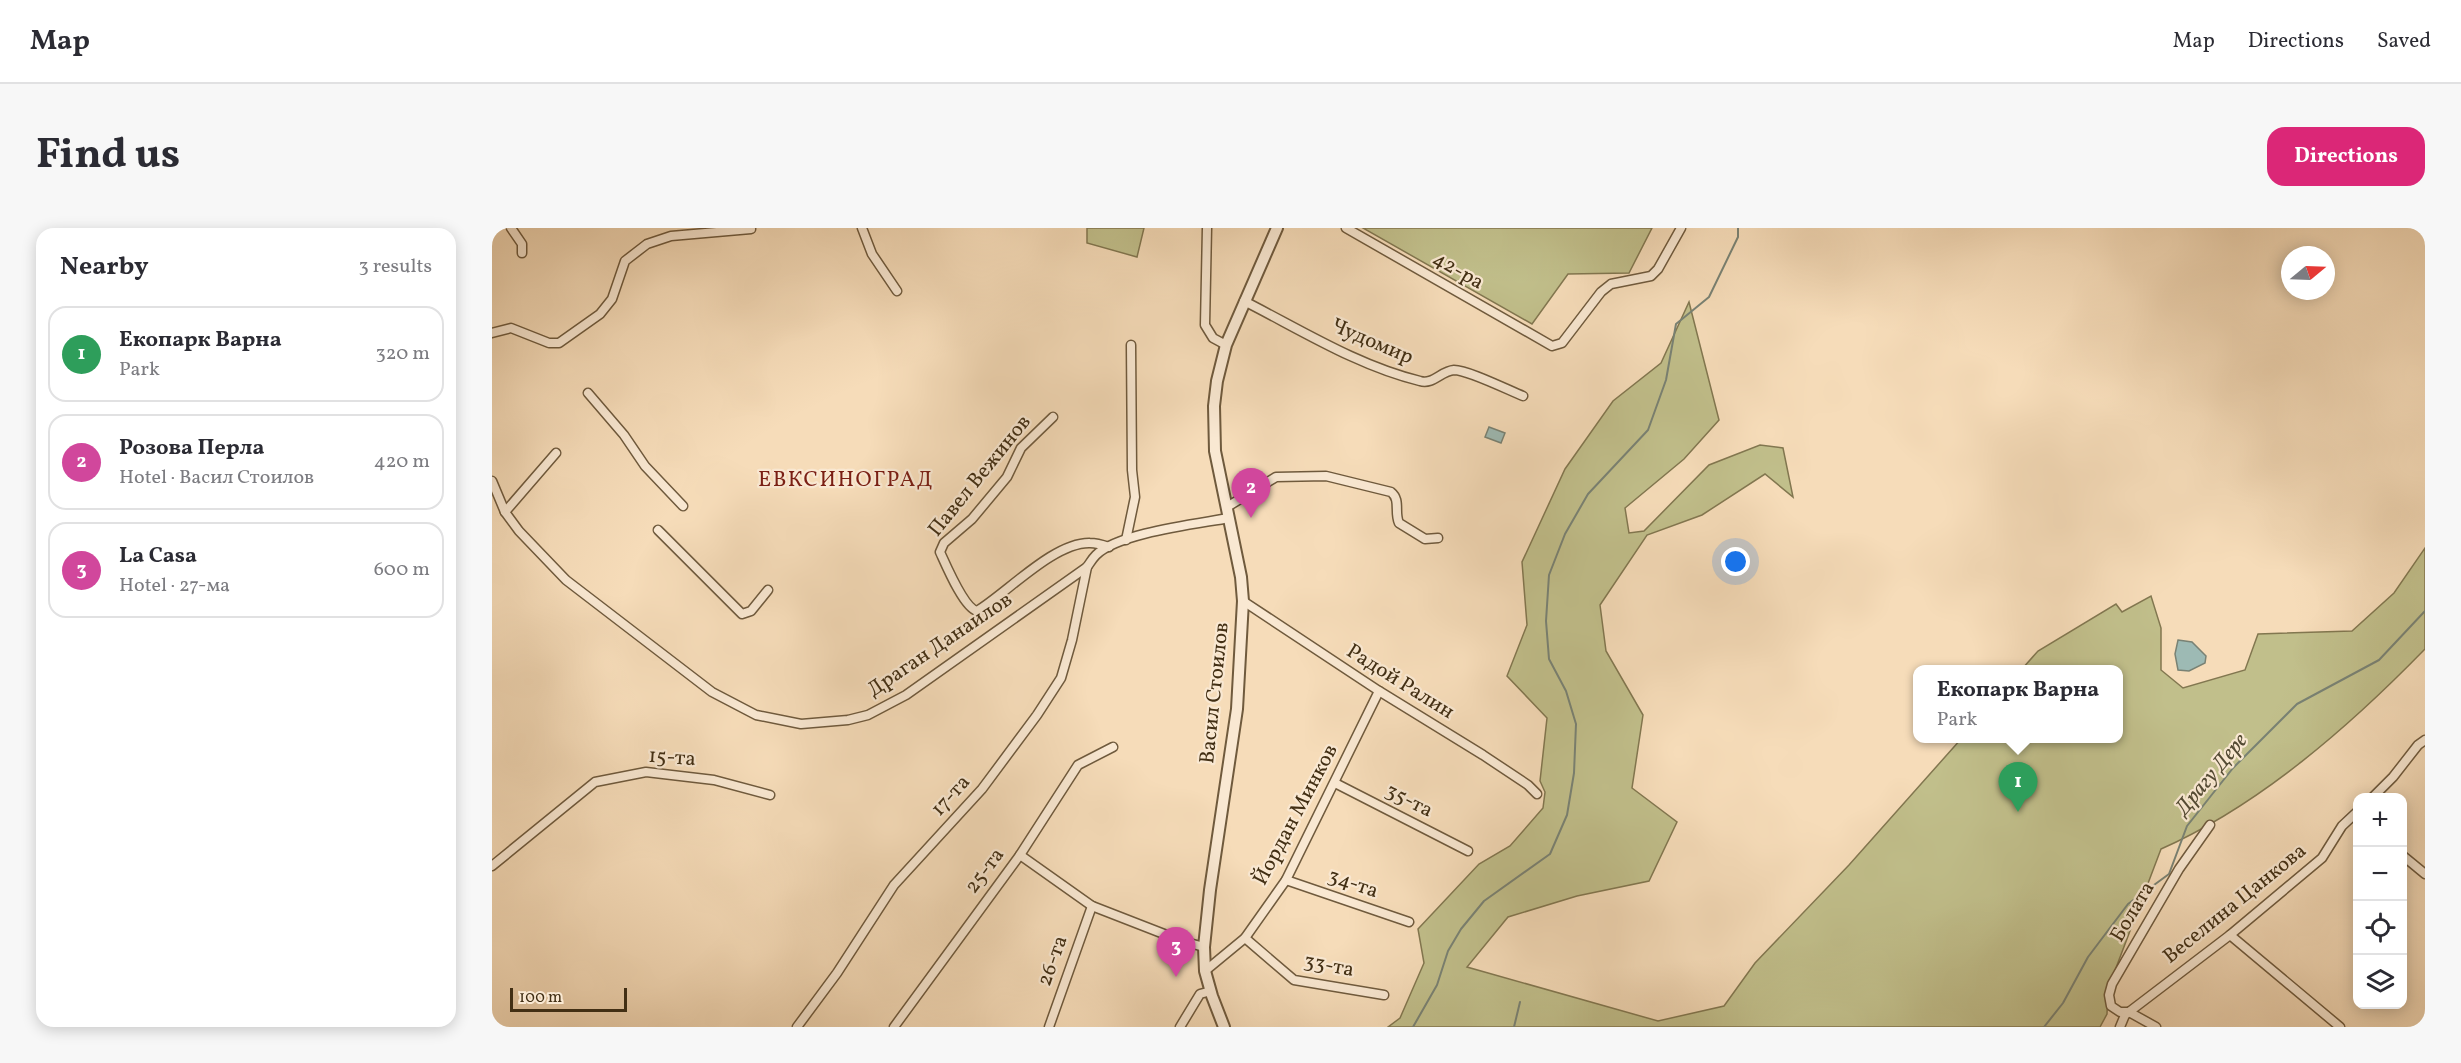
<!DOCTYPE html>
<html lang="en">
<head>
<meta charset="utf-8">
<style>
	:root { --surface:#fff; --page:#f7f7f7; --text:#2b2b33; --muted:#7c7c81; --line:#e1e1e2; --accent:#db2777 }
	body { margin:0; font-family:Vollkorn,serif; background:var(--page); color:var(--text) }
	.controls { position:absolute; right:18px; bottom:18px; display:grid; overflow:hidden; border-radius:12px; box-shadow:0 3px 15px #0003 }
	.controls button { width:54px; height:54px; display:grid; place-items:center; padding:0; border:0; border-bottom:2px solid var(--line); background:var(--surface); color:var(--text); font:30px sans-serif }
	.compass { position:absolute; left:1789px; top:18px; width:54px; height:54px; border-radius:50%; background:var(--surface); box-shadow:0 3px 15px #0003; rotate:71deg }
	.scale { position:absolute; left:18px; bottom:15px; width:117px; box-sizing:border-box; padding-left:6px; border:3px solid #422f14; border-top:0; font-size:16px; line-height:21px; white-space:nowrap; color:#422f14; -webkit-text-stroke:4px #f9e8d2; paint-order:stroke }
	.you { position:absolute; left:1244px; top:334px; width:21px; height:21px; margin:-15px; border:4px solid #fff; border-radius:50%; background:#1a73e8; box-shadow:0 0 0 9px #1a73e833 }
	.badge { display:grid; place-items:center; width:39px; height:39px; border-radius:50%; background:var(--accent); color:#fff; font-size:20px; font-weight:700 }
	.pin { position:absolute; translate:-50% -50px; filter:drop-shadow(0 2px 3px #0008) }
	.pin::after { content:''; position:absolute; top:32px; width:21px; height:18px; background:inherit; clip-path:polygon(0 0,100% 0,50% 100%) }
	.popup { position:absolute; left:1421px; top:437px; width:210px; height:78px; box-sizing:border-box; display:grid; place-content:center; border-radius:12px; background:var(--surface); filter:drop-shadow(0 2px 4px #0005); font-size:20px; white-space:nowrap; color:var(--muted) }
	.popup b { font-size:22px; color:var(--text) }
	.popup::after { content:''; position:absolute; left:50%; top:100%; margin-left:-12px; border:12px solid transparent; border-top-color:var(--surface) }
	.list { margin:0; padding:0; list-style:none }
	h2 { display:flex; justify-content:space-between; align-items:center; height:78px; margin:0; padding:0 24px; font-size:26px }
	h2 small { font-size:20px; font-weight:400; color:var(--muted) }
	.list li { display:grid; grid-template-columns:39px 1fr auto; gap:18px; align-items:center; box-sizing:border-box; height:96px; margin:0 12px 12px; padding:0 12px; border:2px solid var(--line); border-radius:18px }
	.list b { display:block; font-size:22px; white-space:nowrap }
	.list p { margin:0; font-size:20px; white-space:nowrap; color:var(--muted) }
	.list em { font-size:20px; font-style:normal; color:var(--muted) }
	.icon { flex:none; width:33px; height:33px; fill:none; stroke:currentColor; stroke-width:2; stroke-linecap:round; stroke-linejoin:round }
	.map { position:relative; flex:none; width:1933px; height:799px; overflow:hidden; border-radius:18px }
	header { display:flex; align-items:center; gap:36px; box-sizing:border-box; height:84px; padding:0 30px; background:var(--surface); border-bottom:2px solid var(--line) }
	header strong { font-size:28px }
	nav { display:flex; gap:33px; margin-inline-start:auto; font-size:21px }
	.intro { display:flex; align-items:center; justify-content:space-between; box-sizing:border-box; height:144px; padding:0 36px }
	h1 { margin:0; font-size:42px }
	.button { padding:15px 27px; border-radius:18px; background:var(--accent); color:#fff; font-size:21px; font-weight:700 }
	main { display:flex; gap:36px; padding:0 36px }
	aside { flex:1; background:var(--surface); border-radius:18px; box-shadow:0 3px 15px #0003 }
	.map>svg:first-child { display:block }
</style>
</head>
<body>
<header>
<strong>Map</strong>
<nav><a>Map</a><a>Directions</a><a>Saved</a></nav>
</header>
<div class="intro"><h1>Find us</h1><a class="button">Directions</a></div>
<main>
<aside>
<h2>Nearby<small>3 results</small></h2>
<ul class="list">
<li><span class="badge" style="background:#2e9e5b">1</span><div><b>Екопарк Варна</b><p>Park</p></div><em>320 m</em></li>
<li><span class="badge" style="background:#d1479c">2</span><div><b>Розова Перла</b><p>Hotel · Васил Стоилов</p></div><em>420 m</em></li>
<li><span class="badge" style="background:#d1479c">3</span><div><b>La Casa</b><p>Hotel · 27-ма</p></div><em>600 m</em></li>
</ul>
</aside>
<div class="map">
<svg width="1933" height="799" viewBox="0 0 1933 799">
	<rect width="100%" height="100%" fill="#f6dcb9"/>
	<filter id="stains"><feTurbulence type="fractalNoise" baseFrequency=".00333" numOctaves="4"/><feColorMatrix values="0 0 0 0 .2 0 0 0 0 .09 0 0 0 0 .02 0 0 0 .5 -.17"/></filter>
	<radialGradient id="worn" r=".72"><stop offset=".6" stop-color="#630" stop-opacity="0"/><stop offset="1" stop-color="#630" stop-opacity=".3"/></radialGradient>
	<g fill="#c1bf8b" stroke="#827750" stroke-width="1.5">
		<polygon points="595,0 652,0 645,29 595,15"/>
		<polygon points="871,0 1160,0 1137,45 1076,46 1040,96"/>
		<path d="M1197 74 1227 192 1192 231 1133 280 1137 305 1152 303 1217 237 1268 217 1291 220 1301 269 1273 246 1210 287 1155 307 1108 377 1114 423 1151 487 1140 560 1185 594 1157 653 1085 668 1016 689 975 739 1166 793 1232 778 1263 735 1357 637 1469 511 1627 510V442L1530 441 1546 423 1624 376 1630 384 1659 368 1669 400V442L1691 460 1753 442 1766 406 1860 403 1902 365 1933 320V421C1858 498 1768 577 1669 621L1616 761 1615 786 1608 799H896L908 790 932 735 926 701 987 636 1018 618 1051 580 1053 564 1048 553 1055 490 1015 448 1035 397 1030 334 1073 241 1121 173 1169 135Z"/>
	</g>
	<g fill="#9dbab4" stroke="#798274" stroke-width="1.5">
		<polygon points="997,199 1013,205 1009,215 993,209"/>
		<polygon points="1686,412 1700,414 1714,428 1713,435 1697,443 1686,442 1683,426"/>
	</g>
	<g fill="none" stroke-linecap="round" stroke-linejoin="round">
		<g stroke="#798274" stroke-width="2">
			<polyline points="921,799 945,757 956,723 969,701 992,673 1058,626 1075,587 1082,545 1084,496 1074,463 1057,431 1054,393 1057,347 1073,306 1096,266 1156,202 1174,152 1184,96 1217,69 1246,9 1246,0"/>
			<polyline points="1022,799 1028,774"/>
			<polyline points="1552,799 1571,775 1596,729 1636,676 1677,646 1695,598 1741,540 1805,476 1887,432 1933,383"/>
		</g>
		<defs>
			<g id="minor">
				<polyline points="19,0 30,16 30,25"/>
				<polyline points="370,0 380,26 405,63"/>
				<polyline points="715,0 713,97 721,110 734,117"/>
				<polyline points="854,0 1060,118 1070,115 1109,64 1119,56 1159,48 1166,41 1189,0"/>
				<path d="M752 73C809 102 866 138 928 153 941 157 949 143 962 142 976 142 1016 162 1031 168"/>
				<polyline points="0,105 19,100 57,115 67,115 108,86 120,71 133,33 155,16 179,8 259,1"/>
				<polyline points="96,165 132,207 153,238 191,278"/>
				<path d="M561 189 529 220 515 249 480 291 452 315 448 324C454 337 472 380 485 383 515 365 562 314 598 315 604 315 611 317 617 319"/>
				<path d="M0 253 13 284 27 303 74 352 220 464 264 487 309 496 356 492 376 487 414 467 595 339C598 335 600 331 604 327 626 305 705 296 737 290"/>
				<path d="M735 279 784 249 834 248 899 264C909 272 902 284 907 295L933 311 946 310"/>
				<polyline points="13,284 64,225"/>
				<polyline points="166,302 250,386 259,383 276,362"/>
				<polyline points="634,312 643,269 640,242 639,117"/>
				<polyline points="751,373 887,463 991,527 1036,557 1045,566"/>
				<polyline points="843,555 976,623"/>
				<polyline points="1880,570 1901,549 1926,517 1933,512"/>
				<polyline points="528,627 600,678 690,713 712,719"/>
				<polyline points="1910,627 1933,646"/>
				<polyline points="0,638 103,554 154,544 222,552 278,567"/>
				<polyline points="794,652 917,694"/>
				<polyline points="1738,707 1848,799"/>
				<polyline points="753,710 802,752 892,767"/>
				<polyline points="713,743 753,710 794,652 887,463"/>
				<polyline points="1637,784 1628,784 1619,778 1617,767 1620,756 1687,641 1718,597"/>
				<polyline points="305,799 345,745 402,657 490,561 545,487 569,450 580,412 595,339"/>
				<polyline points="402,799 528,627 586,537 621,519"/>
				<polyline points="557,799 600,678"/>
				<polyline points="688,799 708,766 719,763"/>
				<polyline points="1628,799 1633,787 1637,784"/>
				<polyline points="1664,799 1637,784 1738,707 1830,630 1850,598 1866,583"/>
			</g>
			<polyline id="tertiary" points="732,799 720,768 713,743 712,719 718,662 745,481 751,373 749,349 723,223 722,178 725,153 734,117 785,0"/>
		</defs>
		<use href="#minor" stroke="#6f5a3d" stroke-width="11"/>
		<use href="#tertiary" stroke="#6f5a3d" stroke-width="14"/>
		<use href="#minor" stroke="#f9e8d2" stroke-width="8"/>
		<use href="#tertiary" stroke="#f9e8d2" stroke-width="10"/>
	</g>
	<g text-anchor="middle" dominant-baseline="central" stroke-width="4.5" stroke-linejoin="round" paint-order="stroke">
		<g font-size="21" fill="#422f14" stroke="#f9e8d2">
			<text transform="translate(966 43) rotate(30)">42-ра</text>
			<text transform="translate(880 114) rotate(23)">Чудомир</text>
			<text transform="translate(488 248) rotate(-51)">Павел Вежинов</text>
			<text transform="translate(448 417) rotate(-34)">Драган Данаилов</text>
			<text transform="translate(908 454) rotate(32)">Радой Ралин</text>
			<text transform="translate(723 465) rotate(-84)">Васил Стоилов</text>
			<text transform="translate(180 530) rotate(4)">15-та</text>
			<text transform="translate(459 568) rotate(-48)">17-та</text>
			<text transform="translate(917 573) rotate(27)">35-та</text>
			<text transform="translate(804 587) rotate(-62)">Йордан Минков</text>
			<text transform="translate(493 643) rotate(-53)">25-та</text>
			<text transform="translate(861 656) rotate(19)">34-та</text>
			<text transform="translate(1743 676) rotate(-39)">Веселина Цанкова</text>
			<text transform="translate(1641 684) rotate(-59)">Болата</text>
			<text transform="translate(561 733) rotate(-70)">26-та</text>
			<text transform="translate(837 738) rotate(11)">33-та</text>
		</g>
		<g font-size="22" letter-spacing="1.5" fill="#7a1f14" stroke="#f9e8d2">
			<text x="354" y="252">ЕВКСИНОГРАД</text>
		</g>
		<g font-size="22" font-style="italic" fill="#544b34" stroke="#f9e8d2">
			<text transform="translate(1720 547) rotate(-50)">Драгу Дере</text>
		</g>
	</g>
	<rect width="100%" height="100%" filter="url(#stains)"/>
	<rect width="100%" height="100%" fill="url(#worn)"/>
</svg>
<div class="controls">
<button>+</button>
<button>−</button>
<button><svg class="icon" aria-label="locate" viewBox="0 0 24 24"><circle cx="12" cy="12" r="6"/><path d="M12 2v4M12 18v4M2 12h4M18 12h4"/></svg></button>
<button><svg class="icon" aria-label="layers" viewBox="0 0 24 24"><path d="M12 4l9 5-9 5-9-5zM3 14l9 5 9-5"/></svg></button>
</div>
<svg class="compass" viewBox="-18 -18 36 36"><path d="M0-13l5 13h-10z" fill="#e53935"/><path d="M0 13l5-13h-10z" fill="#7c7c81"/></svg>
<div class="scale">100 m</div>
<div class="you"></div>
<div class="pin badge" style="left:1526px;top:584px;background:#2e9e5b">1</div>
<div class="popup"><b>Екопарк Варна</b>Park</div>
<div class="pin badge" style="left:759px;top:290px;background:#d1479c">2</div>
<div class="pin badge" style="left:684px;top:749px;background:#d1479c">3</div>
</div>
</main>
</body>
</html>
